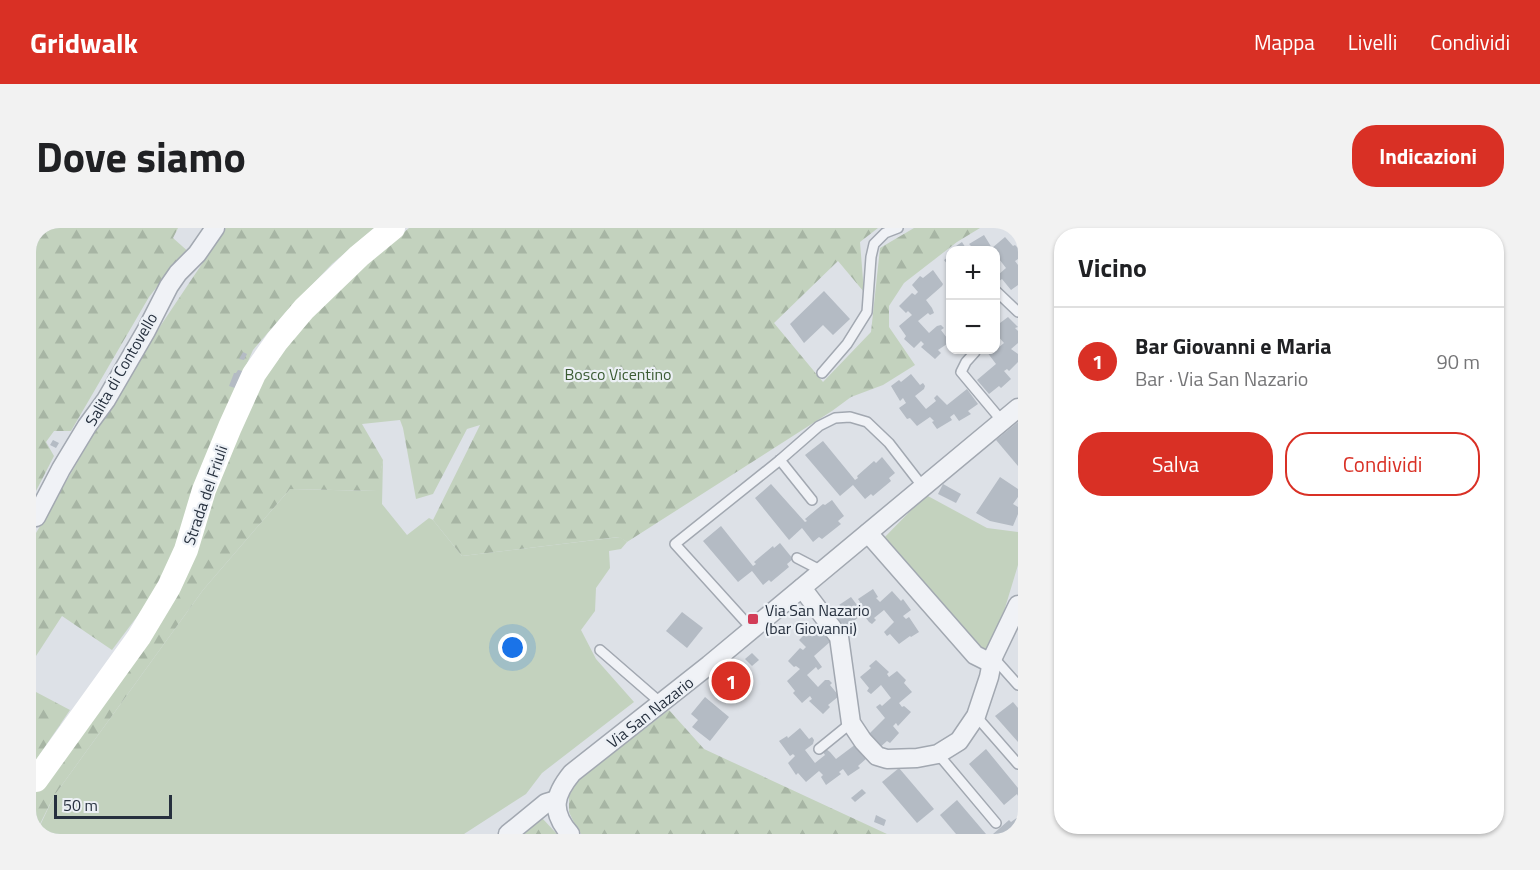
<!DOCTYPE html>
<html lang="it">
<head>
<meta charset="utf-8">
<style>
	:root { --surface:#fff; --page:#f2f2f2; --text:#202124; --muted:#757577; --line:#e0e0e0; --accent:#d93025 }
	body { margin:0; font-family:"Titillium Web",sans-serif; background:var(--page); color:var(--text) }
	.controls { position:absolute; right:18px; top:18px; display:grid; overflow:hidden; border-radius:12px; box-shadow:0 2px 4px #0004 }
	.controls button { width:54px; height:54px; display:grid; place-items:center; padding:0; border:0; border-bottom:2px solid var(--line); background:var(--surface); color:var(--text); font:30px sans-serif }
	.scale { position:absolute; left:18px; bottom:15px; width:118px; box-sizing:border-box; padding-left:6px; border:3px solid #26303e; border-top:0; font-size:16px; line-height:21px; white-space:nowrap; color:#26303e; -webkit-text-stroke:4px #ecf0f5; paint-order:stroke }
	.you { position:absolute; left:477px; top:420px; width:21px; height:21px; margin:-15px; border:4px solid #fff; border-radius:50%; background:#1a73e8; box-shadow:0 0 0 9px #1a73e833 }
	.badge { display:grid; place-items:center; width:39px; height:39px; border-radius:50%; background:var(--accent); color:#fff; font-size:20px; font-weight:700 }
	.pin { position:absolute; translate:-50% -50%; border:3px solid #fff; box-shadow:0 2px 6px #0006 }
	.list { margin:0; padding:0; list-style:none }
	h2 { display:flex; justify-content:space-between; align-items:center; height:78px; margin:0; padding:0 24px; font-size:26px }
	h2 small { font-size:20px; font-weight:400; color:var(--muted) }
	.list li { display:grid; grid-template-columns:39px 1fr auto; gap:18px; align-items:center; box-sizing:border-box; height:108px; padding:0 24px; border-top:2px solid var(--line) }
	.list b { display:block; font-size:22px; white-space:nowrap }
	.list p { margin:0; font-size:20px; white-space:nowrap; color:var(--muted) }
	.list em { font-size:20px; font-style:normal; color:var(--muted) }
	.actions { display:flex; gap:12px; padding:18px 24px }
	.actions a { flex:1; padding:14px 0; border:2px solid var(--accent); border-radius:24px; text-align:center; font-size:21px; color:var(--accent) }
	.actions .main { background:var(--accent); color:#fff }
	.map { position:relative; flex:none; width:982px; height:606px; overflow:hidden; border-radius:24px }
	header { display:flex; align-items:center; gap:36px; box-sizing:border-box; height:84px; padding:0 30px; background:var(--accent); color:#fff }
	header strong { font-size:28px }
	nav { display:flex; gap:33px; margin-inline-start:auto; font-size:21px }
	.intro { display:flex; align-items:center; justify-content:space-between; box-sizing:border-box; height:144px; padding:0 36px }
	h1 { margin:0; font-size:42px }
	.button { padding:15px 27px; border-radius:24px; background:var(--accent); color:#fff; font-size:21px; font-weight:700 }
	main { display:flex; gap:36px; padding:0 36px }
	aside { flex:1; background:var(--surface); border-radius:24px; box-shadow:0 2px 4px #0004 }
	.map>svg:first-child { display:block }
</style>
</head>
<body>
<header>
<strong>Gridwalk</strong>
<nav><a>Mappa</a><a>Livelli</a><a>Condividi</a></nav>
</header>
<div class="intro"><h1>Dove siamo</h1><a class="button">Indicazioni</a></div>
<main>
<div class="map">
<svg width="982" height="606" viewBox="0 0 982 606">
	<defs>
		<pattern id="forest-firs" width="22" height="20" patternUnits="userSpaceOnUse" patternTransform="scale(1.5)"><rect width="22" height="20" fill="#c3d2be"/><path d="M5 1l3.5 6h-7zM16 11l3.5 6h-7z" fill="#a7b5a4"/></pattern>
	</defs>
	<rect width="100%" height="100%" fill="#dde1e7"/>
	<g fill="#c3d2be">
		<polygon points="347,232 346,276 371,307 393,290 397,292 426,328 584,309 591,314 585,321 573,323 574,340 560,360 559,383 545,402 560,431 598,474 506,545 490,566 428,606 0,606 18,568 167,362 254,261 340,263"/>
		<polygon points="890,267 951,300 982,304 982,337 969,380 952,422 946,424 845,313"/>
	</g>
	<g fill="url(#forest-firs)">
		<polygon points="0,0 142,0 137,10 155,26 135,41 113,69 35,203 18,203 10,214 18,228 0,263"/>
		<polygon points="190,0 338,0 296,36 249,85 217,122 198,165 144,318 115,370 76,422 26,388 0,428 0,305 57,207 77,177 123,100"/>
		<polygon points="373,0 842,0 824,14 828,64 802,33 738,95 787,154 835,104 844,20 878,0 944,0 921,14 868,55 853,78 853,99 879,137 847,157 815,169 796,183 591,314 583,309 426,328 397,292 444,197 431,201 397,266 380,271 367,200 364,192 326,196 347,232 341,263 254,261 167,362 18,568 0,604 0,564 38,515 190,231 224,156 263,102 321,44"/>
		<polygon points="0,464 34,482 0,532"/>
		<polygon points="633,482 668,521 851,606 545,606 541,601 533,584 533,568 543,551"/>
		<polygon points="506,590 521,606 485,606"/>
	</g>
	<g fill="#b4bbc4">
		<polygon points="948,7 956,20 969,9 977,18 979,17 982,20 982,31 979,33 982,37 982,57 975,62 966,51 963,53 960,51 962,47 970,40 960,27 960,22 914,22 926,14 931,22 936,19 933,16"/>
		<polygon points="915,27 915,41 908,32"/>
		<polygon points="897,42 907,56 906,58 890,72 896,80 898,85 894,87 892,85 882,93 893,105 901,98 905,97 908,100 905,102 914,114 902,122 905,125 899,131 885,119 888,116 885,113 878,120 868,111 870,108 863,98 876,87 872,83 870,85 863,78 876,65 879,67 882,64 876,57 884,48 887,50"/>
		<polygon points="788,63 814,91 797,107 787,97 768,115 754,96"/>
		<polygon points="960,85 964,89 961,92 964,95 972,89 982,99 979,100 982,103 982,115 975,121 982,126 982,134 973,143 971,141 968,143 975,151 965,160 963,158 953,166 941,152 960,136 951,124 955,122 957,124 968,115 960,106"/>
		<polygon points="207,124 211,126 208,132 203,131"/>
		<polygon points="202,142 207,143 199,160 193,158 198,145 200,145"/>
		<polygon points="875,146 884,157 887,155 889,158 888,161 879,168 890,181 900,173 898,170 901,167 911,177 931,161 942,176 932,183 935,186 923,193 918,186 914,189 916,192 901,201 896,194 898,193 894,189 881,198 874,190 871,191 863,180 870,175 867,170 864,173 855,158 863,152 865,154"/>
		<polygon points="982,194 982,238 960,212"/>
		<polygon points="17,212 23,215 20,220 14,217"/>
		<polygon points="787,213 819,252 822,250 821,248 838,233 840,235 846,229 859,245 853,250 855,253 837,268 835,266 829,271 817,257 804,268 769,227"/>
		<polygon points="964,249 982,261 982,269 977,276 982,279 982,286 977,298 954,293 940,285"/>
		<polygon points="735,256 769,294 771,293 769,291 787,276 789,277 796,272 808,288 802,293 805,296 786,311 783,309 777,314 766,300 753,312 719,270"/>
		<polygon points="907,256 925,266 920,275 902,266"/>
		<polygon points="685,298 717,338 720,336 718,334 737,318 738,320 744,315 757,331 751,336 753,339 735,354 733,352 727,357 716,343 702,354 667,313"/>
		<polygon points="837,361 842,369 840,370 844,374 856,363 865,373 867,371 875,382 867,388 870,391 873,389 883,404 875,409 874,408 863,416 854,406 851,408 848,404 858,394 848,382 838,390 840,392 836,396 833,394 827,386 807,401 796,387 806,379 803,377 815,369 821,377 824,374 822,371"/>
		<polygon points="646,384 667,400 651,420 630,403"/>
		<polygon points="785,397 795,413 778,428 786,439 782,442 780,439 771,447 782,459 789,452 793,452 796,455 794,457 803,468 792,477 794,479 787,486 773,473 776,471 774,468 766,475 757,465 759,463 751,453 764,441 760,438 758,439 752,433 764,420 767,422 770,419 763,412 773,402 775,404"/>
		<polygon points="716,425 723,432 716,438 709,431"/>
		<polygon points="840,432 853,444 851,446 853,449 861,443 870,452 868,455 876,464 863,475 866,479 868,478 875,484 862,498 860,495 857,498 863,505 854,515 851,513 842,521 831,508 849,490 840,479 844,476 846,478 855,470 845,457 835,466 831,463 833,460 824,449 835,440 833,438"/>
		<polygon points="697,436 717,452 700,472 679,457"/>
		<polygon points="669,469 693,489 674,513 656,499 662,492 655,486"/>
		<polygon points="977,474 982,480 982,514 959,488"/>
		<polygon points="764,500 773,511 776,509 778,512 777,516 769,522 779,535 789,527 787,524 790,521 794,524 800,531 820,516 831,530 822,538 824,540 812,548 807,541 803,544 805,546 790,557 785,549 787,547 783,543 770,554 762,545 760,547 752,535 759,528 757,526 754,528 743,513 751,508 752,510"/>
		<polygon points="950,521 982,560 982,568 981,566 968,577 933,536"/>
		<polygon points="863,540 898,581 881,595 846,554"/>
		<polygon points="826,561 830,565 819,574 815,570"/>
		<polygon points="921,572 950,606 920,606 904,587"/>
		<polygon points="840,587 850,592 848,598 838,594"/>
		<polygon points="982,589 982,606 957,606 973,592 975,594"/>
	</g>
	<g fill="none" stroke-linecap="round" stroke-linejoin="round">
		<defs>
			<g id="lane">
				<polyline points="960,63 982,84"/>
				<polyline points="939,122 939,124 930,134 925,144 966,193"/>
				<polyline points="786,145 811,116 831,84 835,29 838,16 849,5 862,0"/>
				<polyline points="744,232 776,272"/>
				<polyline points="761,330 786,343"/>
				<polyline points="716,401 639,316 744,232 783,198 799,190 814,189 831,194 853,215 887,259"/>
				<polyline points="564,422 625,475"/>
				<polyline points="957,429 982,457"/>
				<polyline points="940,488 982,536"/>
				<polyline points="783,521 815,495"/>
				<polyline points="902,526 960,595"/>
			</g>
			<g id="street">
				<polyline points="0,289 25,241 51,198 70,172 110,103 133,58 142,45 161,26 179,0"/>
				<polyline points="832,305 939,427 951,433 957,429"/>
				<polyline points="766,360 803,409 815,495 827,513 841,528 851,531 881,530 902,526 923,513 940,488 953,449 957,429 982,377"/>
				<polyline points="472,606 510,575 520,572"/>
				<path d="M534 606C514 583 518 567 536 545L673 437 982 180"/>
			</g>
		</defs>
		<use href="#lane" stroke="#a2a8b1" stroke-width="12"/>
		<use href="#street" stroke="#a2a8b1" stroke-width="21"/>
		<use href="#lane" stroke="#f0f2f6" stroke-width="9"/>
		<use href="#street" stroke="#f0f2f6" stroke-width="18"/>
		<polyline stroke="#fff" stroke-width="24" points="0,552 103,409 133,359 150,322 168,262 194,199 218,146 241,113 268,81 323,28 357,0"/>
	</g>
	<rect fill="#d23c57" stroke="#ecf0f5" stroke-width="2" x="711" y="385" width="12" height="12" rx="3"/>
	<g text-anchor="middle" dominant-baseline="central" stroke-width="4.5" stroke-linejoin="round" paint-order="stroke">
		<g font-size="16" fill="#26303e" stroke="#ecf0f5">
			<text transform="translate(85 141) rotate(-60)">Salita di Contovello</text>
			<text transform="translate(169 267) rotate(-71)">Strada del Friuli</text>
			<text transform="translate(614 484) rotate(-38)">Via San Nazario</text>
		</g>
		<g font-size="16" fill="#3b5b33" stroke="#ecf0f5">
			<text x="582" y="146">Bosco Vicentino</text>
		</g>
		<g font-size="16" fill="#26303e" stroke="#ecf0f5" text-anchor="start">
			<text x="729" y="382">Via San Nazario<tspan x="729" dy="18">(bar Giovanni)</tspan></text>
		</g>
	</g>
</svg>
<div class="controls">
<button>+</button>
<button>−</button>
</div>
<div class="scale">50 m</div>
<div class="you"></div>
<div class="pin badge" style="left:695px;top:453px">1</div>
</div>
<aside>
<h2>Vicino<small></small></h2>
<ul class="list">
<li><span class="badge">1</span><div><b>Bar Giovanni e Maria</b><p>Bar · Via San Nazario</p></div><em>90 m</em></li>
</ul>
<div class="actions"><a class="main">Salva</a><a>Condividi</a></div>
</aside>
</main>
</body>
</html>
